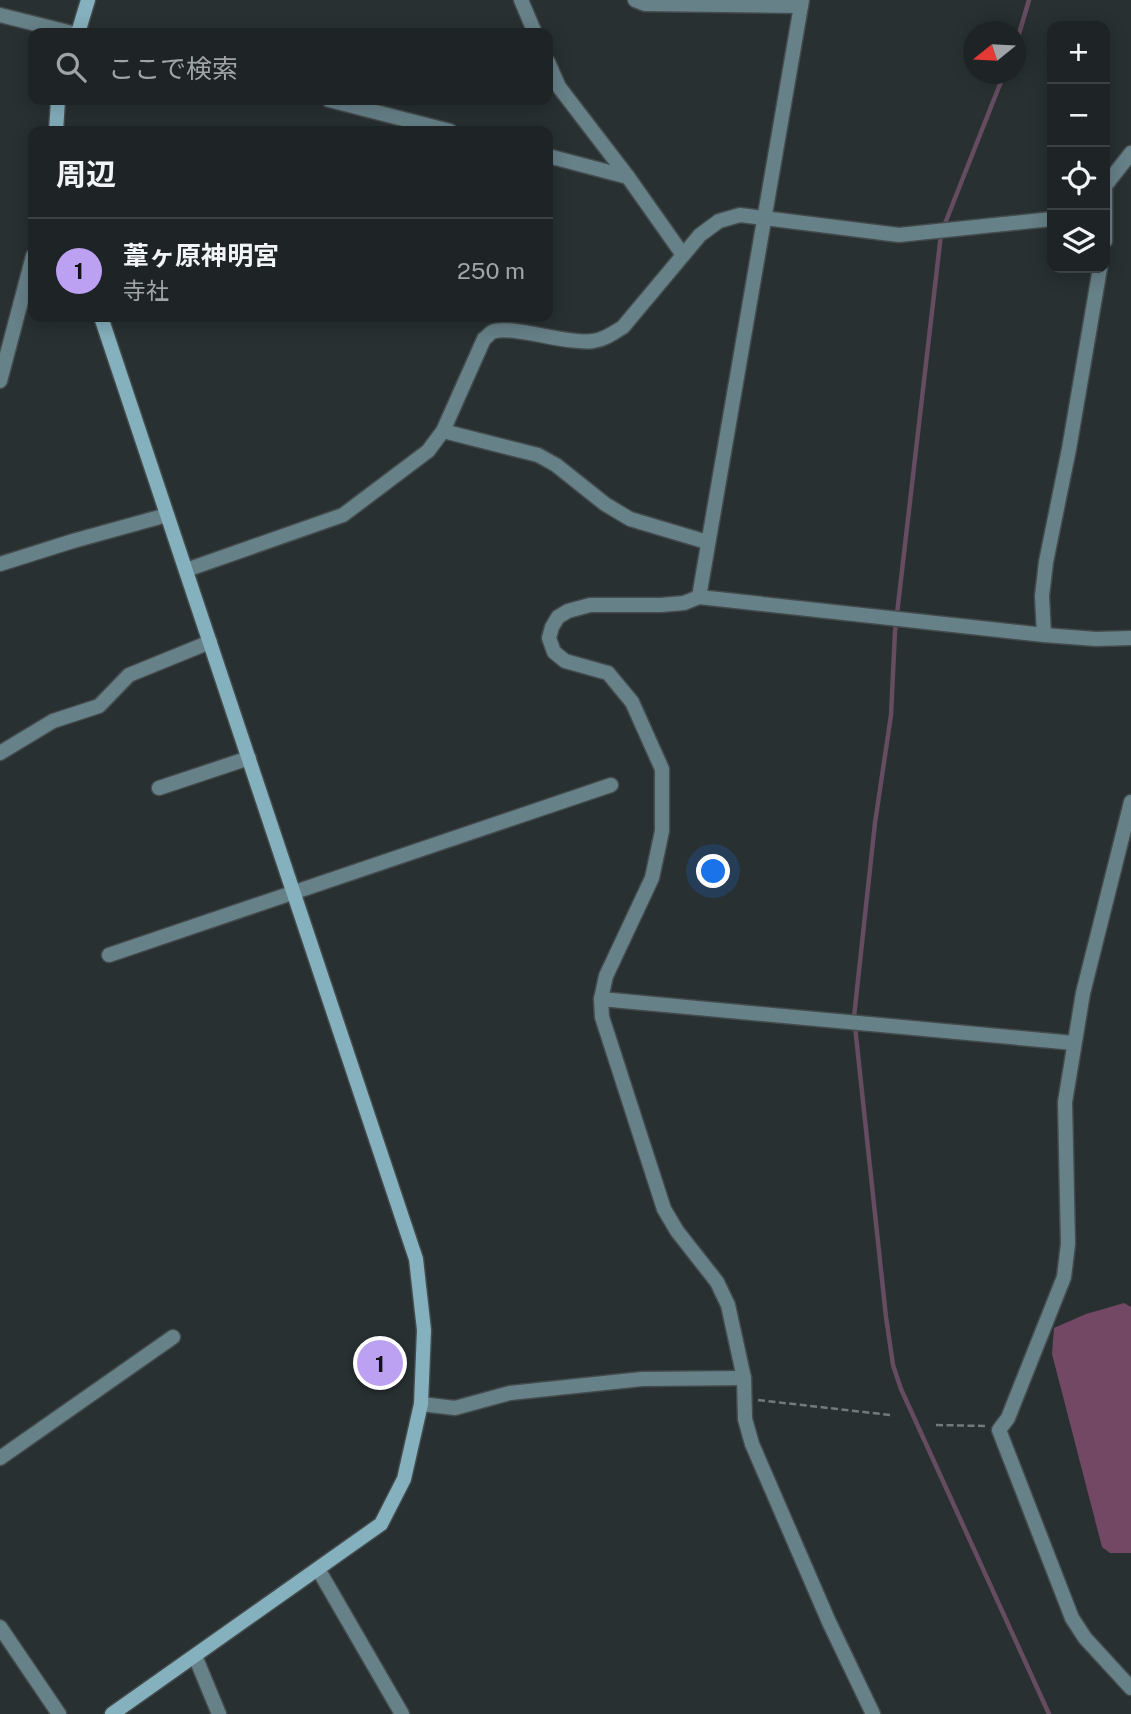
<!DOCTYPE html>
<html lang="ja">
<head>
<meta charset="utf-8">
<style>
	:root { --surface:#1e2426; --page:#2b3032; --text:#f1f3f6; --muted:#a1a4a7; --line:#3c4143; --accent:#bca0f2 }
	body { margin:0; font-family:"Public Sans","Noto Sans JP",sans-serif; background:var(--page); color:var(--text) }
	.controls { position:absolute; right:21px; top:21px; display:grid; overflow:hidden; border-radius:14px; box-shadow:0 4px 18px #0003 }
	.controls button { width:63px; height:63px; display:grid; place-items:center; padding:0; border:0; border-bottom:2px solid var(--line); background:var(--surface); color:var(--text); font:35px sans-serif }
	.compass { position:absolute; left:963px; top:21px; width:63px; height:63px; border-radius:50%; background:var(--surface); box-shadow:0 4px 18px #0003; rotate:252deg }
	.you { position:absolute; left:714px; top:872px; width:24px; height:24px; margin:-18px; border:5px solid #fff; border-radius:50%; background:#1a73e8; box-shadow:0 0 0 10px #1a73e833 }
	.badge { display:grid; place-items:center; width:46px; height:46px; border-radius:50%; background:var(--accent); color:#111; font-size:23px; font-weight:700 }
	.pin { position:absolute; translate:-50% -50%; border:4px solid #fff; box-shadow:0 2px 7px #0006 }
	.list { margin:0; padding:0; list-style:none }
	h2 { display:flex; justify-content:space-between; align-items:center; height:91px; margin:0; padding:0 28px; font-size:30px }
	h2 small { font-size:23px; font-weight:400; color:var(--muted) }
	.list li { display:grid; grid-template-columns:46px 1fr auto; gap:21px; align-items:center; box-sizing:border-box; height:105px; padding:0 28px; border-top:2px solid var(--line) }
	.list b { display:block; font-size:26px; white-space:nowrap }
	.list p { margin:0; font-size:23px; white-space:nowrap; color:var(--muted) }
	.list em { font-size:23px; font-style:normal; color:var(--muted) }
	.icon { flex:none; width:38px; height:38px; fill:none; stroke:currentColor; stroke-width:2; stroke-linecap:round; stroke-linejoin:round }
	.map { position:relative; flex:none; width:1131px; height:1714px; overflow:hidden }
	.search { position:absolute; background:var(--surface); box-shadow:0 4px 18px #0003; left:28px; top:28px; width:525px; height:77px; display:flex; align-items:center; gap:18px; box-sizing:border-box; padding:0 24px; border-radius:14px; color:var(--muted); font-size:26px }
	.panel { position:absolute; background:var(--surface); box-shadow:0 4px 18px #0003; left:28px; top:126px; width:525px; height:196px; border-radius:14px }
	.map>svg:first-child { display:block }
</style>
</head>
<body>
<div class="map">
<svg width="1131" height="1714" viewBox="0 0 1131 1714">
	<defs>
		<filter id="shadow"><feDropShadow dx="8" dy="4.5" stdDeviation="3.5" flood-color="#0009"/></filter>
	</defs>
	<rect width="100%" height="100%" fill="#283032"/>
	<polygon fill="#734865" points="1124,1303 1131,1307 1131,1553 1110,1553 1102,1547 1052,1354 1054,1328 1086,1314"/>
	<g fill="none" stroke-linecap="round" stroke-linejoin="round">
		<g stroke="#654c60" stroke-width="4.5">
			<polyline points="1016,44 1029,0"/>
			<polyline points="944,226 1004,74"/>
			<polyline points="941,234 895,631 891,715 875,823 854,1017 886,1317 893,1365 901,1389 1049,1714"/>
		</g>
	</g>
	<polygon fill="#485052" stroke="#6e7679" stroke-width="2" filter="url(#shadow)" points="389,1350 395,1368 370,1376 364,1358"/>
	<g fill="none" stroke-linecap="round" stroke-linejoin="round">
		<defs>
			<g id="street">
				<polyline points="521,0 535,33"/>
				<polyline points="635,0 645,4 801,6"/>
				<polyline points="0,15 72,33"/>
				<polyline points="548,62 559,87 628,177 683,255"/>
				<polyline points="329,100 450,131"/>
				<polyline points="548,156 628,177"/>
				<polyline points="1105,186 1131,153"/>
				<polyline points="1105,241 1105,186"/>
				<polyline points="0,381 33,256"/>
				<polyline points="443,431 538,455 556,465 605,504 630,519 707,542"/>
				<polyline points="0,564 73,541 167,515"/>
				<path d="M186 570 343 515 428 451 443 431 484 339C485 339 491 332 492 332 510 324 568 345 593 341 604 340 613 333 623 327L700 235 719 221 740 215 899 235 1052 219"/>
				<polyline points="699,597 802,0"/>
				<polyline points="1044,635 1042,596 1046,562 1069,449 1100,268"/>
				<polyline points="0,753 53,721 99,706 129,675 210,642"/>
				<polyline points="159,788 249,758"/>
				<polyline points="1131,802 1083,993 1065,1102 1068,1244 1064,1277 1008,1418 999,1430 1072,1618 1085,1638 1131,1688"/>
				<polyline points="109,955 611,785"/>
				<polyline points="601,999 1074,1043"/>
				<polyline points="421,1404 455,1408 510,1393 642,1379 744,1378"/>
				<polyline points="0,1458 173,1337"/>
				<polyline points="318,1569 402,1714"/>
				<polyline points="0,1627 59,1714"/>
				<polyline points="195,1656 219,1714"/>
				<polyline points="873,1714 829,1622 752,1444 745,1419 744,1378 728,1305 717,1282 677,1231 664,1209 602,1017 601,999 606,976 652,878 662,831 662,769 632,702 608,673 565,661 554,652 549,638 552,627 558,617 568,611 590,605 661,605 684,603 699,597 1044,635 1096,639 1131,638"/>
			</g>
			<g id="secondary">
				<polyline points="78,33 88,0"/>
				<polyline points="56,131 58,100"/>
				<polyline points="101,317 416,1259 424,1330 421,1404 404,1479 381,1524 112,1714"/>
			</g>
		</defs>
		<use href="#street" stroke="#444b4d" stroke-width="17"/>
		<use href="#secondary" stroke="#444b4d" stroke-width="17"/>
		<g stroke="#747a7c" stroke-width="2.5" stroke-dasharray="7 3.5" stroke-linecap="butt">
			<polyline points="758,1400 890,1415"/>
			<polyline points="936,1425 985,1426"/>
		</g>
		<use href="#street" stroke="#678189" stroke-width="14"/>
		<use href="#secondary" stroke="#85b0bd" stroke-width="14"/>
	</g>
</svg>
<div class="controls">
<button>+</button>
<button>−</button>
<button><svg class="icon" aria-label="locate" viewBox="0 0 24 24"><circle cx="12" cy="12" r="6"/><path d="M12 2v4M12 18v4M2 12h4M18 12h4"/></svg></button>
<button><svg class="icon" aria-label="layers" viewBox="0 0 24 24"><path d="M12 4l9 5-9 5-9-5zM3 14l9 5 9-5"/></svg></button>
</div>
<svg class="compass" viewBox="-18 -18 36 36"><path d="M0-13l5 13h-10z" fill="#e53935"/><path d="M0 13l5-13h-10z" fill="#a1a4a7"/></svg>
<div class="you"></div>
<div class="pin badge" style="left:380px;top:1363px">1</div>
<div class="search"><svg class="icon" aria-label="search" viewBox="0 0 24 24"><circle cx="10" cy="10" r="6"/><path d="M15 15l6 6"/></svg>ここで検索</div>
<section class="panel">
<h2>周辺<small></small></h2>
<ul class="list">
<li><span class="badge">1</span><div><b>葦ヶ原神明宮</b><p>寺社</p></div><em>250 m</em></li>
</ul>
</section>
</div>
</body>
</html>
